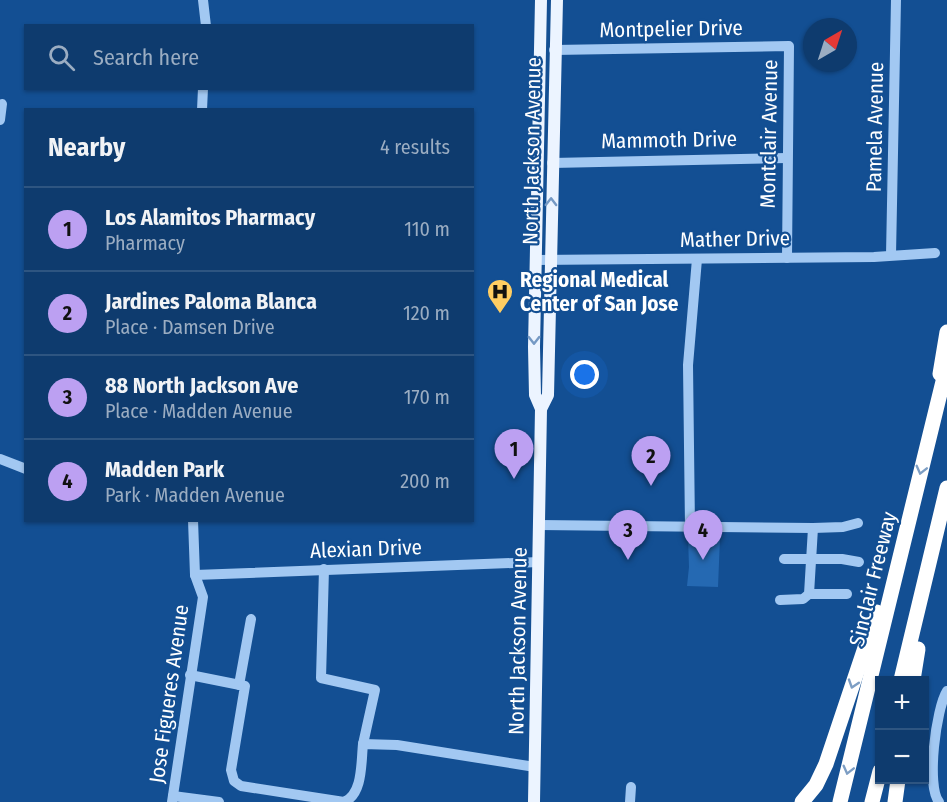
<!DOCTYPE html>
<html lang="en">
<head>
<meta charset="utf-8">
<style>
	:root { --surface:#0e3b6e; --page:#1c4676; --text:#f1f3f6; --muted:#9badc2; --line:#2e5581; --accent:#bca0f2 }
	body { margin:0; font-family:"Fira Sans Condensed",sans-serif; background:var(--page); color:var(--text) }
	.controls { position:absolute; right:18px; bottom:18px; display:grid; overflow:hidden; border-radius:0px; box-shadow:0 2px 4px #0004 }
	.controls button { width:54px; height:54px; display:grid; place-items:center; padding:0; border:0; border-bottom:2px solid var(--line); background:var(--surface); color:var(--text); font:30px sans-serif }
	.compass { position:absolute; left:803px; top:18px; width:54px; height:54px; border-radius:50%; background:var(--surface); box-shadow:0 2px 4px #0004; rotate:39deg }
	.you { position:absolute; left:585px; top:375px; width:21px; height:21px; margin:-15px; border:4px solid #fff; border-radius:50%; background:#1a73e8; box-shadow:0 0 0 9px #1a73e833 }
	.badge { display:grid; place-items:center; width:39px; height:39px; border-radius:50%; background:var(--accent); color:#111; font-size:20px; font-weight:700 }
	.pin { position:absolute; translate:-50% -50px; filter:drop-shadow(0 2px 3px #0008) }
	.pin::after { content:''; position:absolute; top:32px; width:21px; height:18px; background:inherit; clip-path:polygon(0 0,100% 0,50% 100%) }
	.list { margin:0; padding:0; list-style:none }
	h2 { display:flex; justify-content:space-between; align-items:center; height:78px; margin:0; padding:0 24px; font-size:26px }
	h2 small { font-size:20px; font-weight:400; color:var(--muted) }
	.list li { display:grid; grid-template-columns:39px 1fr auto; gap:18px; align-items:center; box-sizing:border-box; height:84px; padding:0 24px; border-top:2px solid var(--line) }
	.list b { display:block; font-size:22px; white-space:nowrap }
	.list p { margin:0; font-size:20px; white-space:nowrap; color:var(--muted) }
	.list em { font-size:20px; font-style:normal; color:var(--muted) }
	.icon { flex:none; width:33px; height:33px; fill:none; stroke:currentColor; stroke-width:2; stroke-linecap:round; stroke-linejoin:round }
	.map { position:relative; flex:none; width:947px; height:802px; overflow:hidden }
	.search { position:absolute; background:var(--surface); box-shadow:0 2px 4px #0004; left:24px; top:24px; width:450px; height:66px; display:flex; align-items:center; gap:15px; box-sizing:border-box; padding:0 21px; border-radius:0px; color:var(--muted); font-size:22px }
	.panel { position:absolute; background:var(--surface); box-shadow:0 2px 4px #0004; left:24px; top:108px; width:450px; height:414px; border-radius:0px }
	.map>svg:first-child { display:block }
</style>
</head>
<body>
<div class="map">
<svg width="947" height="802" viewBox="0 0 947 802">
	<rect width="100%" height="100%" fill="#134f93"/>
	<polygon fill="#2569b2" points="688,537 720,538 718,587 687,586 689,567"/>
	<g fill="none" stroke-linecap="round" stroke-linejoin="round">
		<g stroke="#a2c8f2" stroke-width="10">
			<polyline points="203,0 206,26"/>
			<polyline points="554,50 789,46 787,258"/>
			<polyline points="202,110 203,88"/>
			<polyline points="0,120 2,104"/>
			<polyline points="552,163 787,158"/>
			<polyline points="891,255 896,0"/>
			<polyline points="535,260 874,257 935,253"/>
			<polyline points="0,459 26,469"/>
			<polyline points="539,525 813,528 843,527 858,523"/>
			<polyline points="690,527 688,365 697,259"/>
			<polyline points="784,559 842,559 859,562"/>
			<polyline points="324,569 321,678 375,690 363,744"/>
			<polyline points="195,575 539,562"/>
			<polyline points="809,594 847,594"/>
			<polyline points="780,600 803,599 809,594 813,528"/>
			<path d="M190 675 245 686 231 770 234 781 241 786 344 802C363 794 361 763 363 744L397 745 535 767"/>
			<polyline points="239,685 251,619"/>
			<polyline points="173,796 219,802"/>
			<polyline points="172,802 203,597 195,575 193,520"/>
			<polyline points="630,802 631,787"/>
			<path d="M939 802C926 786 936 708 947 691"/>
		</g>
		<g stroke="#ecf4ff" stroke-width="12">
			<polyline points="541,409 535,395 534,347 541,0"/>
			<polyline points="534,802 541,409 548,395 557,0"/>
		</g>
		<g stroke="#fff" stroke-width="15">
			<polyline points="940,374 947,332"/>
			<polyline points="901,680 947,488"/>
			<polyline points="913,680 918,649"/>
			<polyline points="802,802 816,785 826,764 877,612"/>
			<polyline points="840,802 947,365"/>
			<polyline points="872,802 880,771"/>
			<polyline points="895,802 898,780"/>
		</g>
	</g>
	<defs><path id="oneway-chevron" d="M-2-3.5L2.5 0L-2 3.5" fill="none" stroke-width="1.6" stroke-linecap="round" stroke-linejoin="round" transform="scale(1.5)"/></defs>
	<g stroke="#7599c4">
		<use href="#oneway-chevron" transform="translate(551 202) rotate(-89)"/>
		<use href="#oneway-chevron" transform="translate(534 340) rotate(90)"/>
	</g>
	<g stroke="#7d9ec4">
		<use href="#oneway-chevron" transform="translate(921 470) rotate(104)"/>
		<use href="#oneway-chevron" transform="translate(853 684) rotate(108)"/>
		<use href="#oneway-chevron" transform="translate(848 770) rotate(104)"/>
	</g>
	<defs>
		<symbol id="hospital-pin" viewBox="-11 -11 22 30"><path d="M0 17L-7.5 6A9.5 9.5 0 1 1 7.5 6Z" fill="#ffcd62" stroke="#134f93"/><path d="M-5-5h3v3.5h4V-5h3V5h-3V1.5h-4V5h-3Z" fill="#111"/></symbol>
	</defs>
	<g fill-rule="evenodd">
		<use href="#hospital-pin" x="485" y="277" width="30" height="40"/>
	</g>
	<g text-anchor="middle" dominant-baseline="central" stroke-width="4.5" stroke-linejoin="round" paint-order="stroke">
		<g font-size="21" fill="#fff" stroke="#134f93">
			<text transform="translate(671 29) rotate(-1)">Montpelier Drive</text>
			<text transform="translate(875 127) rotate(-89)">Pamela Avenue</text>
			<text transform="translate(769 134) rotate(-89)">Montclair Avenue</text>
			<text transform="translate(669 140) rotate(-1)">Mammoth Drive</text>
			<text transform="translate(532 151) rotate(-89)">North Jackson Avenue</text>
			<text transform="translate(735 239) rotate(-1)">Mather Drive</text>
			<text transform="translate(366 549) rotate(-2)">Alexian Drive</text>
			<text transform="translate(873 579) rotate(-76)">Sinclair Freeway</text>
			<text transform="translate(518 641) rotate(-89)">North Jackson Avenue</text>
			<text transform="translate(169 694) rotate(-82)">Jose Figueres Avenue</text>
		</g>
		<g font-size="21" font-weight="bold" fill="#fff" stroke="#134f93" text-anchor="start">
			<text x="520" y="280">Regional Medical<tspan x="520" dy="24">Center of San Jose</tspan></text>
		</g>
	</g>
</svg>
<div class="controls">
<button>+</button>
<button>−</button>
</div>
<svg class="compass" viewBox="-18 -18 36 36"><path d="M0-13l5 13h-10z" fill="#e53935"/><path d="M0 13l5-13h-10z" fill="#9badc2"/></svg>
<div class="you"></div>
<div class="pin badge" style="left:514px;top:479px">1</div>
<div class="pin badge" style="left:651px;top:486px">2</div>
<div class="pin badge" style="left:628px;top:560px">3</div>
<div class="pin badge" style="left:703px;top:560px">4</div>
<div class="search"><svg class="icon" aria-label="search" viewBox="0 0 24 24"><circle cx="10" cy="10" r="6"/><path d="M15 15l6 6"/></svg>Search here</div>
<section class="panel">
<h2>Nearby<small>4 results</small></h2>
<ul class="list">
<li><span class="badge">1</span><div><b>Los Alamitos Pharmacy</b><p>Pharmacy</p></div><em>110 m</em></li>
<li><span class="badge">2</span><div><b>Jardines Paloma Blanca</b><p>Place · Damsen Drive</p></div><em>120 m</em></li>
<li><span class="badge">3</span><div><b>88 North Jackson Ave</b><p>Place · Madden Avenue</p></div><em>170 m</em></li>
<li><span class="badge">4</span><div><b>Madden Park</b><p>Park · Madden Avenue</p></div><em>200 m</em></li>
</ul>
</section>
</div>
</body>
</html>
